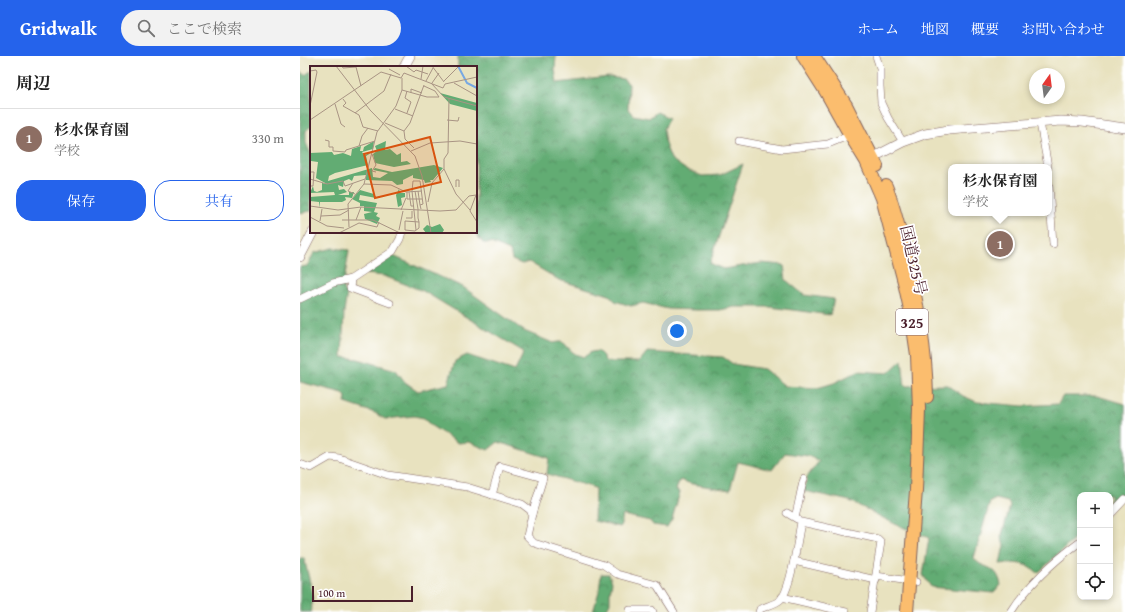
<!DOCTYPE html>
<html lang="ja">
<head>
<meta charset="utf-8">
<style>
	:root { --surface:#fff; --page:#f2f2f2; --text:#222; --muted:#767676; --line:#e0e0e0; --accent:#2563eb }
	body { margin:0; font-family:"Gentium Book Plus","Noto Serif JP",serif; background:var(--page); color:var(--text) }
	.controls { position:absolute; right:12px; bottom:12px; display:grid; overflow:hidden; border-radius:8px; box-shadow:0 2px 6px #0003 }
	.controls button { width:36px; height:36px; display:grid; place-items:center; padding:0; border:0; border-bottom:1px solid var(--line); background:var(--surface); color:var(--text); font:20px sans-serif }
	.compass { position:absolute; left:729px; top:12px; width:36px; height:36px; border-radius:50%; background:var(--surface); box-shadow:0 2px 6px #0003; rotate:14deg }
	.scale { position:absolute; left:12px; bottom:10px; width:101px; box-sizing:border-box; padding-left:4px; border:2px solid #4a1f2b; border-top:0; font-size:11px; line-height:14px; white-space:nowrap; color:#4a1f2b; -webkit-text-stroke:3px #fff; paint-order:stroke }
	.you { position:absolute; left:377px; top:275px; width:14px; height:14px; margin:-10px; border:3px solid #fff; border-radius:50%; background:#1a73e8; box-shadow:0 0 0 6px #1a73e833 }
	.badge { display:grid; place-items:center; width:26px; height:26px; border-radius:50%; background:var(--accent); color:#fff; font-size:13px; font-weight:700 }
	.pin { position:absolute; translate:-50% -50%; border:2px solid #fff; box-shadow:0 1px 4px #0006 }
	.popup { position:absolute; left:648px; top:108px; width:104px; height:52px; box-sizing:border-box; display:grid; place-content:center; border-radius:8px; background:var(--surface); filter:drop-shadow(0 1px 3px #0005); font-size:13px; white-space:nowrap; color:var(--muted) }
	.popup b { font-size:15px; color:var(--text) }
	.popup::after { content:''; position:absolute; left:50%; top:100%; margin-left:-8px; border:8px solid transparent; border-top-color:var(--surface) }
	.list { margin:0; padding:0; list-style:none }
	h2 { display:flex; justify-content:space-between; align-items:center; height:52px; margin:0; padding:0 16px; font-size:17px }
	h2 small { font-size:13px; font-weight:400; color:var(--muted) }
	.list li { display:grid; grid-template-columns:26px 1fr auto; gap:12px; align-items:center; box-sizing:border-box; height:60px; padding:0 16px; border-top:1px solid var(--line) }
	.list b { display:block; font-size:15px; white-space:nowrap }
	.list p { margin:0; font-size:13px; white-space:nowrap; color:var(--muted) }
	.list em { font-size:13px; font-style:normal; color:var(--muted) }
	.actions { display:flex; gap:8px; padding:12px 16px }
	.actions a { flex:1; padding:9px 0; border:1px solid var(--accent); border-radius:16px; text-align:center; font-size:14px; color:var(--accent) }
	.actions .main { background:var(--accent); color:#fff }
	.icon { flex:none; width:22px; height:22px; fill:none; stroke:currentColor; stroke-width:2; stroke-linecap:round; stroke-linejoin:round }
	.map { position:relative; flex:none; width:825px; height:556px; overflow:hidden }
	header { display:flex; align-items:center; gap:24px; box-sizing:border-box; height:56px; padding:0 20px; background:var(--accent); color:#fff }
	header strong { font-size:19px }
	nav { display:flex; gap:22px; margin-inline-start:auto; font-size:14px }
	.search { width:280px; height:36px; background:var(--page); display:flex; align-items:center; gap:10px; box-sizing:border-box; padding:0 14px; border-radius:22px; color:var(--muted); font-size:15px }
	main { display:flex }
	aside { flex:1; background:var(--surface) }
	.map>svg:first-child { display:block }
</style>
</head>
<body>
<header>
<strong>Gridwalk</strong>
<div class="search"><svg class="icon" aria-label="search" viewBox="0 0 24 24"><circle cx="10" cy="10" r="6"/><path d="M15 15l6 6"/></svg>ここで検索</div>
<nav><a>ホーム</a><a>地図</a><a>概要</a><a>お問い合わせ</a></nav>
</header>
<main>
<aside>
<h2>周辺<small></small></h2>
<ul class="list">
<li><span class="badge" style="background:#8d6e63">1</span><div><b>杉水保育園</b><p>学校</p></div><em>330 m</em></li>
</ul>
<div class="actions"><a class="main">保存</a><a>共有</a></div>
</aside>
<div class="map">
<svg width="825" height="556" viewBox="0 0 825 556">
	<defs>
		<pattern id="forest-crowns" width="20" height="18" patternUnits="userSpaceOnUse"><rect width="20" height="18" fill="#62ac73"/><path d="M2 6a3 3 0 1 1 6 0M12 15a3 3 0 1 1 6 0" fill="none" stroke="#538b5f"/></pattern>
	</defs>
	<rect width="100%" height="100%" fill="#fff"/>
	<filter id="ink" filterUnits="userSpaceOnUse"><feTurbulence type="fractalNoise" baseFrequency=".025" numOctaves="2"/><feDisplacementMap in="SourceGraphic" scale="8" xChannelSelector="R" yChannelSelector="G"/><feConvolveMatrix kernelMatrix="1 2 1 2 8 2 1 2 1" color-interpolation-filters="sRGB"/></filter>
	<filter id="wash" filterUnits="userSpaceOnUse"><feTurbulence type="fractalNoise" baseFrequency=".012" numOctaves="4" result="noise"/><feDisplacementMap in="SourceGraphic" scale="16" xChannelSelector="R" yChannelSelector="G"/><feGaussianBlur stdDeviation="0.9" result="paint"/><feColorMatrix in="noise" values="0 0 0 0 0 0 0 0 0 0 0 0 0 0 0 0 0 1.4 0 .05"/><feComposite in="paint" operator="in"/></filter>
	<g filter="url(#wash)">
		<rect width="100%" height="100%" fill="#e8e2bf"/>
		<g fill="url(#forest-crowns)" stroke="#56664f">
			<polygon points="158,0 256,0 255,13 257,27 309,21 323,23 329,28 328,53 333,59 349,62 357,56 369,62 363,73 365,88 371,103 385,113 402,120 420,119 443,108 410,207 423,213 461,207 484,209 486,224 504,239 534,243 530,259 470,251 434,251 420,254 396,254 368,253 343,247 331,250 315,245 309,239 259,224 229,206 222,208 212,204 210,195 191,187 183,187 176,178 178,168 176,165 176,11 158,11"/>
			<polygon points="11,15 11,70 6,75 6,87 11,98 11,155 0,157 0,16 5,19"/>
			<path d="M33 192 49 194 43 234 47 237 44 256 42 301 58 303 96 314 105 326 118 335 148 328 155 305 167 299 215 315 224 296 123 235 84 220 66 218 93 200 163 231 224 275 253 287C267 283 265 291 274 297 277 299 281 300 284 301L291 296 298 295 302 299 306 306H339L347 296 423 301 433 308 464 313 485 330 517 332 534 327 558 315 588 317 602 304 605 330 648 329 663 340 677 346 723 350 758 348 763 340H797L825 348V437L810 448V439H780V478L738 517C728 507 715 506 700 508L704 489 701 482 710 450 708 446 696 443 690 446 674 502C683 515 696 506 701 529L694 537 631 531 623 519 629 482 595 468 550 445 504 435 507 421 519 405 508 400 485 397 472 414 438 406 430 434 392 428 380 424 376 434 380 436 372 463 367 471 353 469 350 465 323 459 320 471 294 465 295 432 247 418 249 402 198 386 188 394 169 386 158 387 130 369 124 362 114 360 85 363 75 357 45 347 46 341 43 337 0 326V211L7 210 14 197Z"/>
			<polygon points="0,502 4,502 13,539 11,556 0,556"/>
			<polygon points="301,518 309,518 312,526 310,537 310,547 305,556 293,556 299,535"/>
		</g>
	</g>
	<g filter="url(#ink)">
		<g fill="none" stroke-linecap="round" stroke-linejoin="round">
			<defs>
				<g id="minor">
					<polyline points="576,0 580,12 580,30 581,47 588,62 603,86"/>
					<polyline points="740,67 748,111"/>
					<polyline points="439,85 482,93 528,88 550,79"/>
					<polyline points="749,129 753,188"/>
					<polyline points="0,243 33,227 51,223"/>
					<polyline points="90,247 50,232 51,223 93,195 100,183 102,176"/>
					<polyline points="0,408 11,412 30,401 39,402 88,419 167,431 222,448 230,454 232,458 227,480 234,487 304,509 317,518 357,529 374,556"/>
					<polyline points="192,439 200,410 243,422 232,458"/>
					<polyline points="487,457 497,463"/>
					<polyline points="810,459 825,443"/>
					<path d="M495 461C499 448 500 436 504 423"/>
					<polyline points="494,505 576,524"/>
					<polyline points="576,520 616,526"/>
					<polyline points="482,541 546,556"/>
					<polyline points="330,554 352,554 353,556"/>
					<path d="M459 556 460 553C466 550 476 548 480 544 491 535 498 481 501 466L578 483 581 486 570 556"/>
					<path d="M711 556C728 529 754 505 780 486"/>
				</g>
				<g id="tertiary">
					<polyline points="104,11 110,0"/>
					<polyline points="568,104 603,86 625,78 649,74 761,65 782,66 825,72"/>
					<polyline points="0,201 13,176"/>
				</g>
				<g id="trunk">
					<polyline points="503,0 526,36 550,79 566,105 582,142 604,226 611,258 617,299 619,353 616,434 607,556"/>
					<polyline points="514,0 546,49 577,110"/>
					<path d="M586 130C594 150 599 171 604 192 617 241 626 290 627 341"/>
				</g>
			</defs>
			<use href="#minor" stroke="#81635f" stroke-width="8"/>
			<use href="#tertiary" stroke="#81635f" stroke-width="10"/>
			<use href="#trunk" stroke="#81635f" stroke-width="14"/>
			<use href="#minor" stroke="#fff" stroke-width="7"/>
			<use href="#tertiary" stroke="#fff" stroke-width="9"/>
			<use href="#trunk" stroke="#fbbd6e" stroke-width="12"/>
		</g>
	</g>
	<g text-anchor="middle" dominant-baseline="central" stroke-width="3.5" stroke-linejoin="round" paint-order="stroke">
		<rect fill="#fff" stroke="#80626b" stroke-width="1" x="596" y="253" width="32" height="26" rx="3"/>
		<g font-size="15" font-weight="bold" fill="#4a1f2b">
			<text x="612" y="266">325</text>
		</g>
		<g font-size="16" fill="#4a1f2b" stroke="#fff">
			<text transform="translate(614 204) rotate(77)">国道325号</text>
		</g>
	</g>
	<g transform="translate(10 10)">
		<rect width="167" height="167" fill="#e8e2bf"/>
		<path d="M130 27 167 37V45L140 38ZM64 75 63 83 52 86 54 89 61 87 56 90 58 99 25 107 19 110 18 115 62 102 63 111 70 112 78 107 63 104 65 102 82 106 124 99 133 102 123 114H120L118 109 121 116 115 117 114 114 103 112V109L93 114V118L87 119 82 115 56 114V109L44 110 42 115 39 113 34 115 33 121 28 119 29 124 34 123 37 126 28 129H39V126H44L42 132 35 131 36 134 32 136H10L9 142V136L0 135V131L25 129 24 126 0 127 3 120 4 125 7 126 12 124V117L17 118 6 112 8 96 1 95 0 87 22 86 24 89 33 87 41 90 42 83 51 80 50 85H53L54 81ZM76 75 75 84 80 83 87 89 91 87V96L97 95 101 98 84 101 65 97 63 88 67 85 65 80ZM89 123 90 127H95V131L91 132 92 139 88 141 86 129ZM50 124 64 128 66 132 50 129 49 134 67 137 64 146 68 147 66 150 70 152 67 158 55 153 54 148 62 146 54 145V140H50V137L42 133ZM130 158 134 164 132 167H116L113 163 117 159 122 161Z" fill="#62ac73"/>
		<path fill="none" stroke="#78a8e2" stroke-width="2" d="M148 0 157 17 167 22"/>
		<path fill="none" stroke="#a99484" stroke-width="1" d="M26 0 60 44 105 90 112 110 121 167M32 0 33 2 46 1 51 20M96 0 104 6 106 4 118 8M122 0 134 16M79 3 90 9M0 5 6 4 7 6 0 40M111 13 113 0M116 15 123 2M134 15 149 0M121 17 134 31 167 40M122 17 129 7M144 17 167 30M92 24 117 31H129L125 25 114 20M101 27V23L112 27M139 32 138 87 134 93V103L146 128 160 144M33 33 36 37 33 40 49 49 53 61 68 65M25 38 31 58 35 61M85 43 103 50M45 47 74 25 81 8M97 47 101 36 95 32 97 25M0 54 71 6 91 12 94 7 133 22 135 18 167 11M137 54 148 55 149 51M75 57 94 65M94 65 100 57 114 19M94 65 95 73 104 82M15 74 19 75V81H23V85L35 86 36 84 65 75M49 80 52 70 58 62M101 85 120 77 150 75 167 78M62 88 66 99 62 105 66 106M0 106H4L3 120H0M0 113 17 118 33 115 35 120 55 113M43 117 38 125 45 128M54 118 81 119 96 126 112 125M146 121V114H149V121M105 125 108 143V152L109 156V162L105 165 95 164V155L109 156M108 125 110 139M97 126V133H112M99 126 101 140H104M118 136 122 117 134 103M0 140 28 144 51 141 130 145 146 144 159 130 166 129 160 145 167 156M91 144 96 132M11 150 30 149 39 144M0 151 17 160 34 162M96 152H102V145M32 154H63L90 167M46 154 51 141M10 155 12 143M39 161 38 138 54 118 67 66 86 40 92 24V12M89 164 93 145M106 164 102 125 103 115H110L113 138 110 139 111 143M29 167 49 157 67 161 69 156"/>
		<path fill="#d8530f" fill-opacity="0.15" stroke="#d8530f" stroke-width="2" d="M120 71 131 116 65 132 54 88Z"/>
		<rect width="167" height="167" fill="none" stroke="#4a1f2b" stroke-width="2"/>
	</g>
</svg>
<div class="controls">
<button>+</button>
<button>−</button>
<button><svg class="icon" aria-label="locate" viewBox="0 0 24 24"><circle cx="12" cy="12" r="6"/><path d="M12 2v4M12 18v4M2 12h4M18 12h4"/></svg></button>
</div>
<svg class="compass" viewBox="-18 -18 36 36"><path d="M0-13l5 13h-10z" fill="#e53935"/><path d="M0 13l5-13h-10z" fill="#767676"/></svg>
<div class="scale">100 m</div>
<div class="you"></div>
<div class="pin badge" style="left:700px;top:188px;background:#8d6e63">1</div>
<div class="popup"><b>杉水保育園</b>学校</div>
</div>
</main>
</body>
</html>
